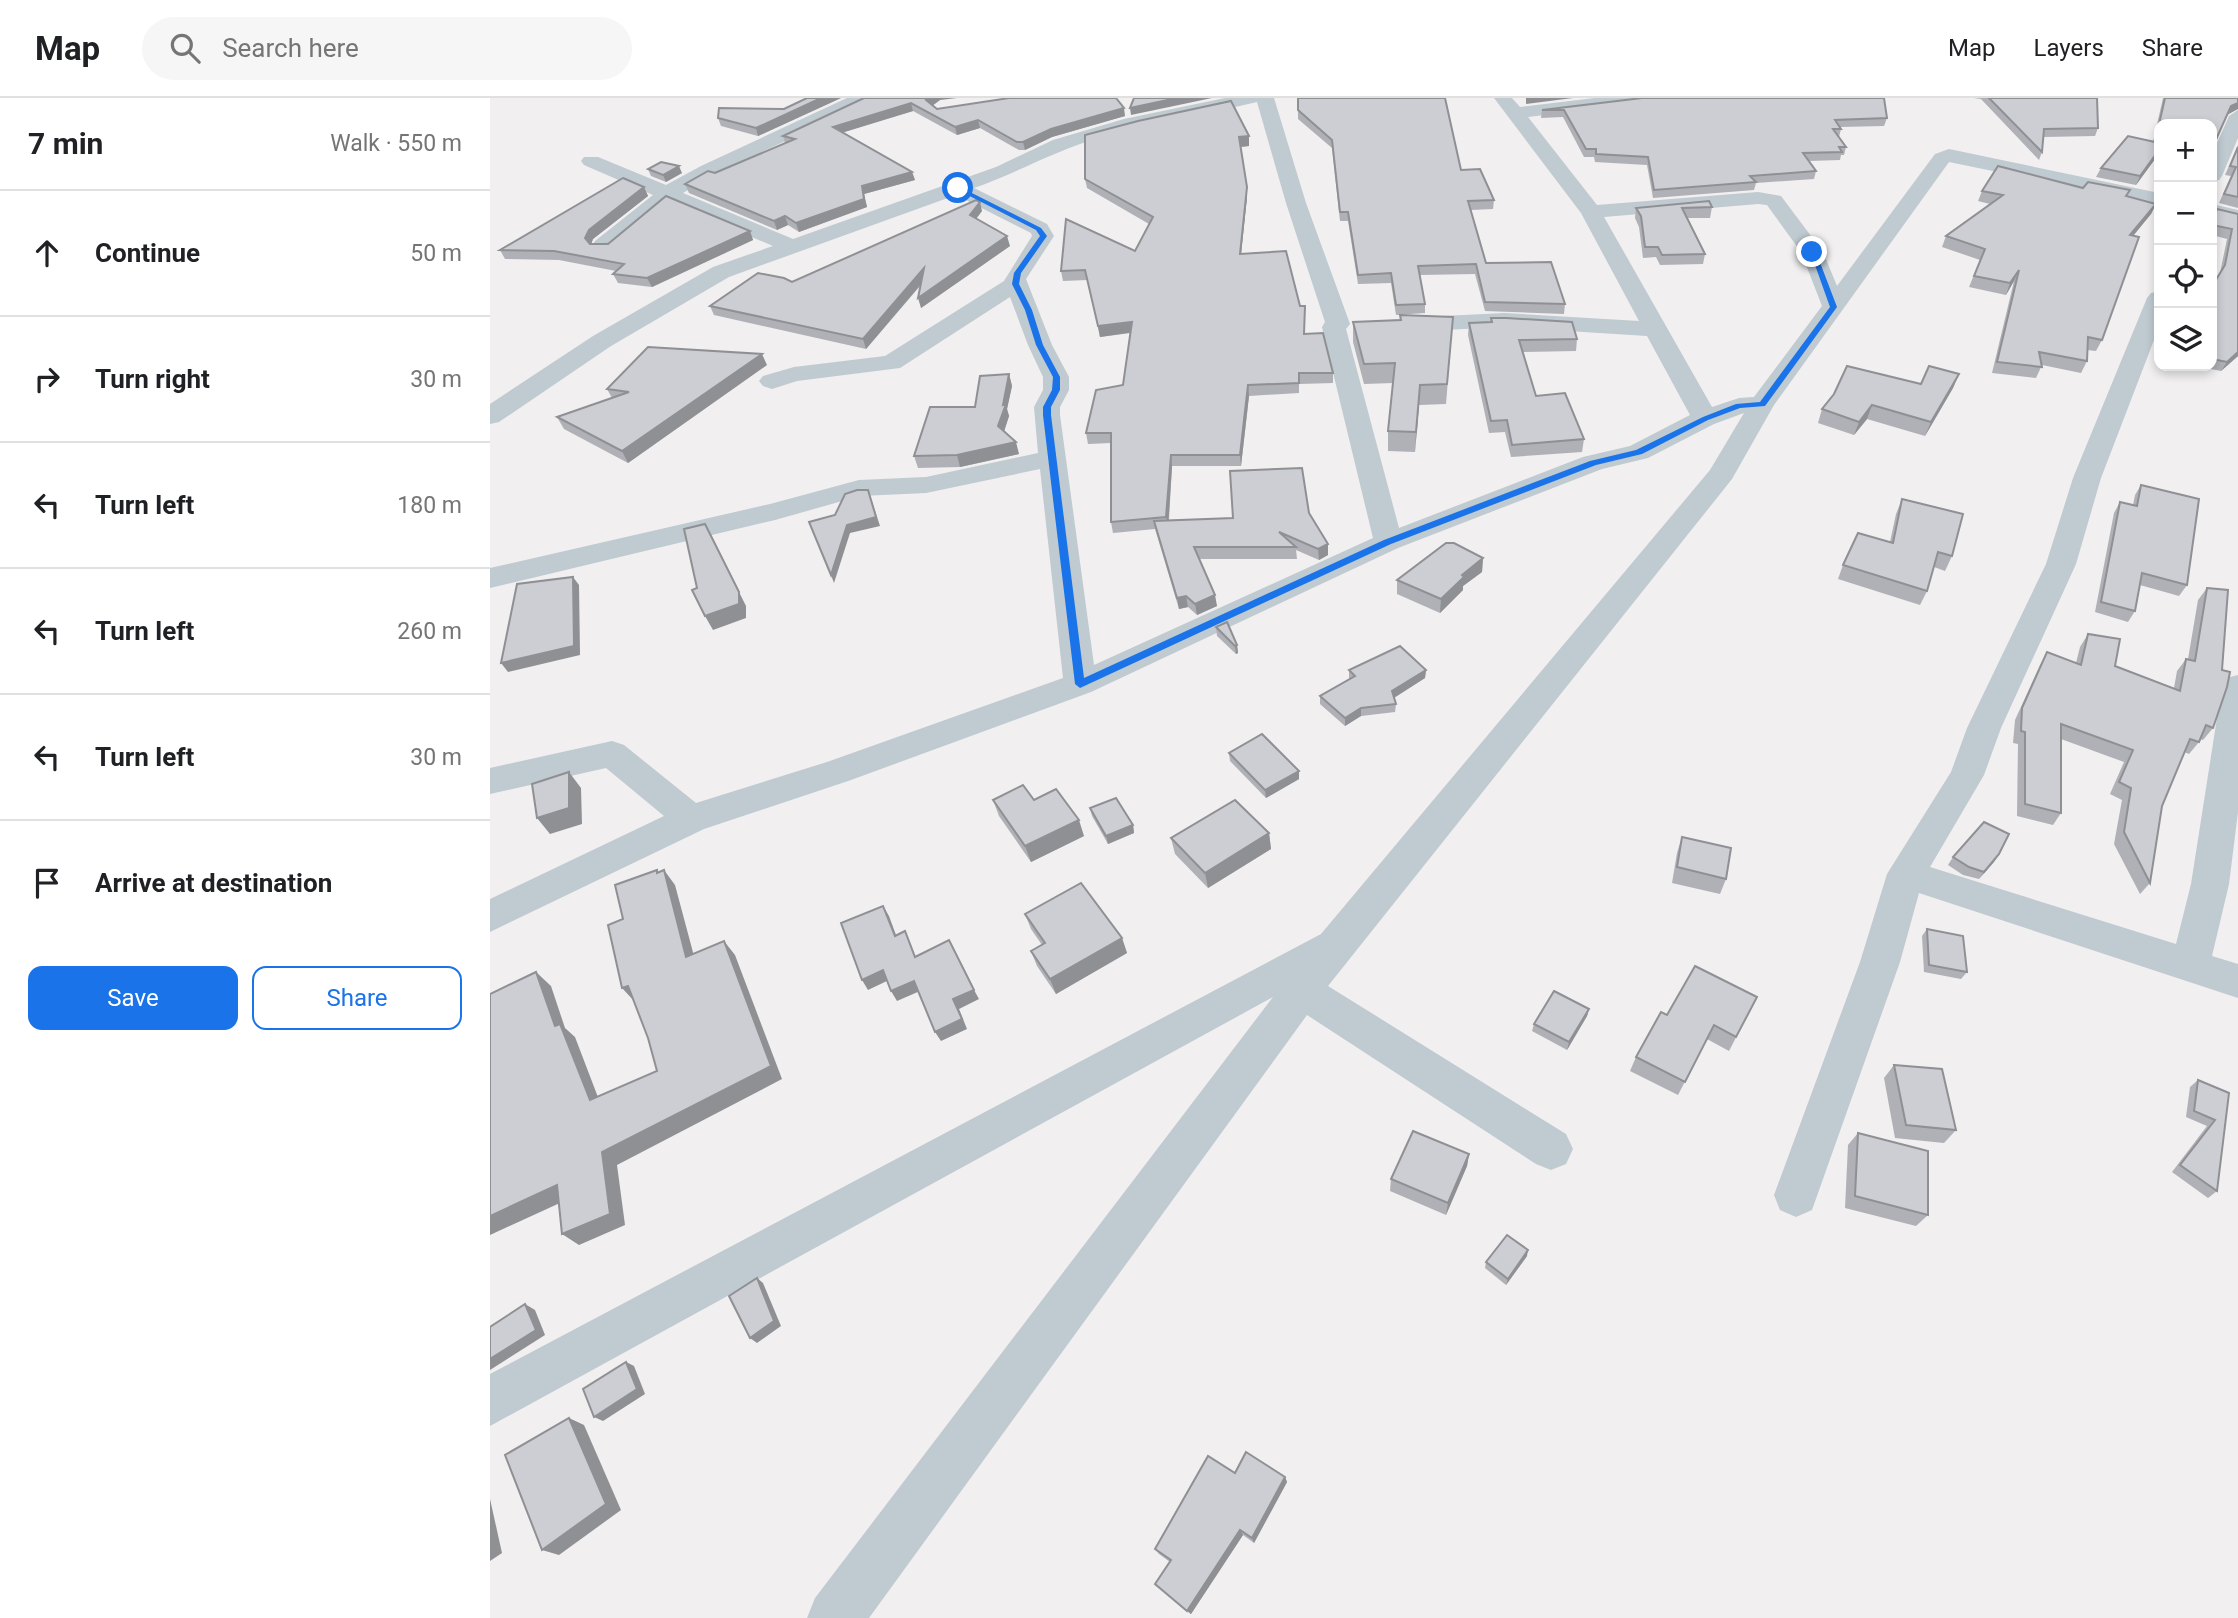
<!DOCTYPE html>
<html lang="en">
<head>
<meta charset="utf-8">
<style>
	:root { --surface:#fff; --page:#f6f6f6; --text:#202124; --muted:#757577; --line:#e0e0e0; --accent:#1a73e8 }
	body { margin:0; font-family:Roboto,sans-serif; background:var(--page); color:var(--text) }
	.controls { position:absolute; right:21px; top:21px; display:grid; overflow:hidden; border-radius:14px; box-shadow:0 4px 10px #0003 }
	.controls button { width:63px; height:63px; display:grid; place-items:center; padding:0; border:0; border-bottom:2px solid var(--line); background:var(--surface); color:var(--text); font:35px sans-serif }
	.stop { position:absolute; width:21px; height:21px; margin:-16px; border:5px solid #1a73e8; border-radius:50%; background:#fff }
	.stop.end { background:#1a73e8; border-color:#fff; box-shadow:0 2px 7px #0008 }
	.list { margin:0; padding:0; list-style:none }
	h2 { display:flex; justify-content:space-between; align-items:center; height:91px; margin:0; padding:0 28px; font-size:30px }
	h2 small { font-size:23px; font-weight:400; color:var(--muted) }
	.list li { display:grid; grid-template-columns:46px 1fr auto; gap:21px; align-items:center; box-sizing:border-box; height:126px; padding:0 28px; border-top:2px solid var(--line) }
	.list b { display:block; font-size:26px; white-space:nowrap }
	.list em { font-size:23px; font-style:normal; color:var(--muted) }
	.actions { display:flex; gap:14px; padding:21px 28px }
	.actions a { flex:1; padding:16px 0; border:2px solid var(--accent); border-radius:14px; text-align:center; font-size:24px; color:var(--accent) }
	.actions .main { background:var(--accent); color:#fff }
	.icon { flex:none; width:38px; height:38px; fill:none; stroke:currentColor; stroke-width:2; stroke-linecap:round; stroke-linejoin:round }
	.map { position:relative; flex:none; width:1748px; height:1520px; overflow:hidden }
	header { display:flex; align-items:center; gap:42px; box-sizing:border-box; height:98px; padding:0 35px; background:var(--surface); border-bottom:2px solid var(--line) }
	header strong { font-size:33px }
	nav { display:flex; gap:38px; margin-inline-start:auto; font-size:24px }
	.search { width:490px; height:63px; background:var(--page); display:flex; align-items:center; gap:18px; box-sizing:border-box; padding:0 24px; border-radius:38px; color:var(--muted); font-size:26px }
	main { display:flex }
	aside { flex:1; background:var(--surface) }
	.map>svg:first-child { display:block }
</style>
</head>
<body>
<header>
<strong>Map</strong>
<div class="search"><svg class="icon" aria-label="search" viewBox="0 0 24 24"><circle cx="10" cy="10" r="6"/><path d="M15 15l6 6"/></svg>Search here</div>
<nav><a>Map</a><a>Layers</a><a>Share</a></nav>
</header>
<main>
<aside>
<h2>7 min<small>Walk · 550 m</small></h2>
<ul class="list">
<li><svg class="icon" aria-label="ahead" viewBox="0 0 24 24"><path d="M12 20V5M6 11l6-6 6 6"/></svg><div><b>Continue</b></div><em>50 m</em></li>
<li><svg class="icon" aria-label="right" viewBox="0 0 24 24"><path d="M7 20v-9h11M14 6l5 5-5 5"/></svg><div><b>Turn right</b></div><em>30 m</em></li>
<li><svg class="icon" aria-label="left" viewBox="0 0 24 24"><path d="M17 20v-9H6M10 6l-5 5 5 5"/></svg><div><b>Turn left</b></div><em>180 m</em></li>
<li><svg class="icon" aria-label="left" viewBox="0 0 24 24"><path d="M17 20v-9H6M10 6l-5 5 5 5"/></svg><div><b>Turn left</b></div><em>260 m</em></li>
<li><svg class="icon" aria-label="left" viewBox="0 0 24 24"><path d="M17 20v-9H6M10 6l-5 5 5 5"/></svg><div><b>Turn left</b></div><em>30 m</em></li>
<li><svg class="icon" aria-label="arrive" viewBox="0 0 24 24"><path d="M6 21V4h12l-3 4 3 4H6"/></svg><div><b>Arrive at destination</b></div></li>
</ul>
<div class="actions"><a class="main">Save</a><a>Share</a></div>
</aside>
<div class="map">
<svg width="1748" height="1520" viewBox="0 0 1748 1520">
	<rect width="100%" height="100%" fill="#f1efef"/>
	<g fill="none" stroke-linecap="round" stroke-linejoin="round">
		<g fill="#bfcad1" fill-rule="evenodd">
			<path d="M357 0H381L378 4 225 76 193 95 303 141 506 69 563 42 634 21 735 0H784L816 105 860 226 856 231 909 430 1093 359 1140 348 1200 317 1157 238 1015 229 912 234 904 232 900 227 904 222 912 220 1015 215 1149 223 1091 115 1004 0H1022L1030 9 1105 0H1160L1151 5 1038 19 1107 107 1268 94 1291 98 1333 154 1347 188 1445 56 1459 51 1669 95V107L1459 64 1284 307 1242 381 838 888 1076 1036 1083 1051 1076 1066 1061 1072 1046 1066 817 917 379 1520H317L325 1500 783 899 0 1328V1276L831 836 1220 372 1254 315 1224 326 1158 360 1112 371 908 450 601 594 361 682 214 731 0 834V801L174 718 116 670 0 696V670L122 643 134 647 206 705 337 664 573 580 550 371 436 395 370 398 285 422 0 490V470L280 406 369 382 436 379 548 355 544 309 553 292V279L538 247 520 199 410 270 307 283 282 291 273 288 269 283 273 278 304 269 395 258 514 183 542 138 541 135 466 97 239 179 121 248 9 324 0 326V306L103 238 223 169 283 148 180 104 121 153H105L102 148 105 143 163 97 94 67 91 63 94 59H108L176 87 211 68ZM767 4 796 105 835 224 832 229 883 440 604 567 570 317V309L579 292V279L562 247 536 181 564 138 557 126 484 90C527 75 566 52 609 40 661 24 715 17 767 4ZM1268 106 1277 107 1311 154 1332 208 1264 299 1249 300 1222 309 1114 119Z"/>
			<polygon points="1748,12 1748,40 1732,78 1729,82 1722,84 1722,56 1739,18"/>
			<polygon points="1722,106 1748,112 1748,124 1722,118"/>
			<polygon points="1669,193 1669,229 1611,380 1586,466 1511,630 1494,677 1440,769 1686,846 1701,786 1732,588 1736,580 1748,577 1748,714 1739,786 1722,858 1748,866 1748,900 1429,795 1410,864 1322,1112 1306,1119 1290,1112 1284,1097 1370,864 1397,776 1461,674 1477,630 1556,466 1583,380 1657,200 1661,195"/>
		</g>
	</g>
	<g fill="#afb1b6">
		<polygon points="317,0 351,0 268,38 231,28 228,20 294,11"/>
		<polygon points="374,0 450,2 442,8 447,11 635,18 562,39 535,52 529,52 490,30 467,37 423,13 353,34 422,74 425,82 374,96 377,109 309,134 298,127 287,132 199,95 195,86 295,45 293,38"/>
		<polygon points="808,0 971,72 1004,102 1003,111 981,112 996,165 1075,206 1074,216 995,213 985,176 929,177 935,206 935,215 906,217 901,185 868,186 858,123 850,123 842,50 808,21"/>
		<polygon points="1152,0 1397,20 1394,28 1350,29 1351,31 1349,39 1356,49 1354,57 1351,57 1350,62 1319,63 1326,73 1324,81 1266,85 1264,92 1163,100 1157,67 1105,64 1104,59 1094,59 1073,19 1051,20 1052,12"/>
		<polygon points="1484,0 1607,0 1608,30 1605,38 1554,39 1552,54 1549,62 1491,1"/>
		<polygon points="1673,0 1748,0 1737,17 1724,46 1724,64 1722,69 1722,26 1669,26 1669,62 1665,61 1646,87 1606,79 1611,70 1663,44"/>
		<polygon points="759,38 759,48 750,49 757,99 751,156 810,208 815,218 815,236 843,275 843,285 809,286 809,295 759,298 751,368 682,368 679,422 743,420 819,415 838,457 829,462 806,452 807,461 709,461 727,508 707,517 698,509 689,511 665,431 623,435 621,424 621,345 598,346 596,335 633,287 641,235 610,239 597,182 573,183 571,173 645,153 659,126 597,90 595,81"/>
		<polygon points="1748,47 1748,110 1729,105 1741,78 1735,77"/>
		<polygon points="158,71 192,75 176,84 161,78"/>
		<polygon points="154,89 158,98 103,141 101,146 260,133 263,142 162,189 128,185 123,176 126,173 69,162 15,161 10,152"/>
		<polygon points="1593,90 1637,98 1666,106 1661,116 1643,137 1612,242 1606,253 1597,252 1597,263 1591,275 1552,267 1546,280 1502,275 1524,183 1516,197 1479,189 1490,162 1452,149 1456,138 1500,106 1488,103 1492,93"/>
		<polygon points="1222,109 1220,120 1197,120 1215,156 1213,166 1170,167 1166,159 1153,160 1149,129 1145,120 1146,110"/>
		<polygon points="1727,111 1748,116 1748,258 1731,273 1711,269 1711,268 1722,268 1722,188 1730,175 1737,141 1722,137 1722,121"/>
		<polygon points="492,113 486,121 520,148 431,210 431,187 376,251 224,217 220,208 302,184"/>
		<polygon points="910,217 963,219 956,306 929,307 925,354 898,353 898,333 903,285 874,286 863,244 863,224 910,222"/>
		<polygon points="1001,220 1087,241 1086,253 1032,254 1046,298 1094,341 1092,354 1021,359 1015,334 999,335 978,237 979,225 1000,224"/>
		<polygon points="277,267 138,365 74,331 67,319 122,300 117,291"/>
		<polygon points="519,276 522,288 517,311 519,318 514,333 529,356 470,369 428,370 424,358 485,309"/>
		<polygon points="1469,276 1463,290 1435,338 1377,321 1364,337 1328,325 1332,311"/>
		<polygon points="1651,387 1697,487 1689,498 1650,487 1645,513 1638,524 1605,514 1624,415 1630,404 1643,407 1645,397"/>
		<polygon points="1412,401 1462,458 1455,473 1444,469 1437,493 1430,507 1348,481 1353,467 1400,444 1406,416"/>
		<polygon points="993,460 992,474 973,488 973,492 950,515 907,496 907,482"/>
		<polygon points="1717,490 1723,630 1713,642 1710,641 1709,644 1699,656 1694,654 1672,708 1660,785 1650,796 1624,746 1632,702 1620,696 1634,664 1571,641 1571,715 1563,727 1527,718 1528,646 1523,645 1525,622 1550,567 1557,554 1586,565 1590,549 1598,536 1625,568 1684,590 1687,573 1696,561 1698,561 1708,502"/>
		<polygon points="726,529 747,547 748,555 746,556 727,538"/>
		<polygon points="859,572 936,572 935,580 904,600 906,606 905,614 871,618 855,628 830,606 830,598 859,581"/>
		<polygon points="739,655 809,673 809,681 776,700 740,663"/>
		<polygon points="503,702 544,702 594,738 541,764 509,718"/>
		<polygon points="600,710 643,727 644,735 618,746 602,718"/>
		<polygon points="779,735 781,751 718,790 685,756 681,740"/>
		<polygon points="1192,739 1236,781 1230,796 1182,785 1187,755"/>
		<polygon points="1509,756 1489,781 1473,777 1458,767 1463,759"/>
		<polygon points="535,816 632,840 637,855 566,896 547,868 541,853 552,847 541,831"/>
		<polygon points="1437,831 1477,874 1471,881 1434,874 1432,838"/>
		<polygon points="1267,899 1239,953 1217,941 1188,997 1140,973 1146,959"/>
		<polygon points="1099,911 1097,918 1077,952 1042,933 1044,926"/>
		<polygon points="1404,967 1466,1032 1454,1045 1405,1040 1394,980"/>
		<polygon points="1708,982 1739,995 1727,1093 1718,1100 1682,1074 1717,1028 1696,1019 1700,989"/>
		<polygon points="1368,1035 1438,1117 1426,1128 1355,1110 1358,1047"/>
		<polygon points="979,1056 977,1068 956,1117 900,1093 901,1081"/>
		<polygon points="1037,1158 1016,1187 995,1170 996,1164"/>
		<polygon points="745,1375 795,1379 797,1384 764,1445 753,1437 701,1516 665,1486 680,1464 669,1456 665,1451"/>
	</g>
	<g fill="#8f9094">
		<polygon points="331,0 351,0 268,38 266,30"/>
		<polygon points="440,0 467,0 450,2 439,10 436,2"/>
		<polygon points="687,0 722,0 641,17 640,10"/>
		<polygon points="1036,0 1083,0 1036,6"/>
		<polygon points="421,5 423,13 345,37 343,29"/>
		<polygon points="1748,5 1748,11 1737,17 1741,8"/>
		<polygon points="634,10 635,18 562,39 535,52 533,44 561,31"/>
		<polygon points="488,22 490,30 467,37 465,29"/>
		<polygon points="759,38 759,48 750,49 749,39"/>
		<polygon points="1669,52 1665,61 1646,87 1650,78"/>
		<polygon points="189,68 192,75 176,84 173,77"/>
		<polygon points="422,74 425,82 374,96 377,109 309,134 306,125 372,88"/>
		<polygon points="154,89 158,98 103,141 100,149 95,140 99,132"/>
		<polygon points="757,89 757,99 750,166 750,156"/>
		<polygon points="490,104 492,113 482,126 480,117"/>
		<polygon points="1666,106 1661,116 1635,148 1640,137"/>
		<polygon points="295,118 298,127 287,132 284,123"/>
		<polygon points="260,133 263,142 162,189 157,180"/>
		<polygon points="517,138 520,148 431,210 428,200"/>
		<polygon points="434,170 437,179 376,251 373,241"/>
		<polygon points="1529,172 1524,183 1516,197 1520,185"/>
		<polygon points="642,224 644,234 610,239 608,228"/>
		<polygon points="1748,254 1748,258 1731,273 1737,264"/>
		<polygon points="272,256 277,267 138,365 132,353"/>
		<polygon points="519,276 522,288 517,311 519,318 512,340 508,328"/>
		<polygon points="1469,276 1463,290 1435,338 1441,324"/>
		<polygon points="758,287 759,298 751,368 750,357"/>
		<polygon points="930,287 929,307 925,354 926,334"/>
		<polygon points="1382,307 1377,321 1364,337 1369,324"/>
		<polygon points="526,344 529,356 470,369 467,357"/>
		<polygon points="681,357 682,368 678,430 676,419"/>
		<polygon points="381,400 390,428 360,435 344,485 341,477 357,427"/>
		<polygon points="215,426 256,508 256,520 223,532 215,518"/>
		<polygon points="838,446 838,457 829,462 828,451"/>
		<polygon points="993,460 992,474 973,488 973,492 950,515 951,501 972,477"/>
		<polygon points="83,479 89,487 90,557 18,574 11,565"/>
		<polygon points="725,497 727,508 707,517 705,506"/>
		<polygon points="696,498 698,509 689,511 687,500"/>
		<polygon points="747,547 748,555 746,556 745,548"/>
		<polygon points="936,572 935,580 902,601 902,593"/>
		<polygon points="871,610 871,618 855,628 855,620"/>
		<polygon points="809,673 809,681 776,700 775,692"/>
		<polygon points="79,674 91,690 92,726 60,736 47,720"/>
		<polygon points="589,722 594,738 541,764 535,748"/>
		<polygon points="643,727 644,735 618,746 616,738"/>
		<polygon points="779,735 781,751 718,790 715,775"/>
		<polygon points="1509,756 1504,764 1489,781 1494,774"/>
		<polygon points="167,772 177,786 174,772 185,787 208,873 196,859"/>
		<polygon points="393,808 399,818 410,848 405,838"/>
		<polygon points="632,840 637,855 566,896 560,881"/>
		<polygon points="234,843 245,857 292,981 127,1067 135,1127 89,1147 72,1136 112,1054 281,968"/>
		<polygon points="393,872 399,882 378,892 372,882"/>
		<polygon points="46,874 61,888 75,930 85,939 114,1015 100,1002 65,928"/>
		<polygon points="424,883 430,893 407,903 401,893"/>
		<polygon points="138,888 145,904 132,890"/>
		<polygon points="484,892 489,901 469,911 477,931 451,943 445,934 463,901"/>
		<polygon points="1099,911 1097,918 1077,952 1079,944"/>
		<polygon points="979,1056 977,1068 956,1117 958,1105"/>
		<polygon points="67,1087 83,1099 0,1137 0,1118"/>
		<polygon points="1038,1152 1037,1158 1016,1187 1018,1181"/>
		<polygon points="267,1180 273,1185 291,1228 267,1245 260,1240"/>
		<polygon points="35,1206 45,1212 55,1237 0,1272 0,1261"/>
		<polygon points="136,1264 144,1268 155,1296 113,1323 104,1319"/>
		<polygon points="79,1320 94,1327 131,1412 69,1457 52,1452"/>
		<polygon points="795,1379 797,1384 764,1445 762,1440"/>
		<polygon points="0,1401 12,1455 0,1463"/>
		<polygon points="750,1432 753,1437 701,1516 697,1513"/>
	</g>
	<g fill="#ccced4" stroke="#8f9094" stroke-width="2">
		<polygon points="317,0 331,0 266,30 228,20 229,10 294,11"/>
		<polygon points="374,0 440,0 436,2 447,11 519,0 626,0 634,10 561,31 533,44 527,44 488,22 465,29 421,5 343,29 422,74 372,88 374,101 306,125 295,118 284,123 195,86 218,73 225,75 305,41 293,38"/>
		<polygon points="644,0 687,0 640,10"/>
		<polygon points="808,0 955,0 971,72 990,71 1004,102 978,103 996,165 1061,164 1075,206 995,204 986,166 928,168 935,206 906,207 901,175 868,177 858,114 850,114 842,42 808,12"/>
		<polygon points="1152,0 1394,0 1397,20 1345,22 1351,31 1343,31 1356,49 1349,49 1352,54 1313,55 1326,73 1260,78 1266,84 1164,92 1158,59 1106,56 1106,51 1096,51 1074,12 1052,12"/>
		<polygon points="1499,0 1607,0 1608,30 1554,31 1552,54"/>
		<polygon points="1675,0 1748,0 1748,5 1741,8 1724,46 1724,64 1722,64 1722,26 1669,26 1669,52 1650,78 1611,70 1638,38 1665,44"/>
		<polygon points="741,3 759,38 749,39 757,89 750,156 796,153 810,208 815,208 814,236 833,235 843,275 809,275 809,285 758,287 750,357 681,357 676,419 621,424 621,335 596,335 606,292 633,287 642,224 608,228 595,172 571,173 576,121 645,153 663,119 595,81 595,37 648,23"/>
		<polygon points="1748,49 1748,99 1734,96 1746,69 1740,68"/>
		<polygon points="171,64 189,68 173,77 158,71"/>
		<polygon points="1508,68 1593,90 1598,84 1640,92 1636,98 1666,106 1640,137 1649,139 1612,242 1598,239 1597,263 1549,254 1552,269 1507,264 1529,172 1520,185 1484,178 1495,151 1456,138 1513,97 1492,93"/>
		<polygon points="133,80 154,89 99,132 95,140 100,146 118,146 176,98 260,133 157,180 123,176 134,166 64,153 10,152"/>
		<polygon points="486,102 490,104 480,117 517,138 428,200 434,170 373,241 220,208 268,175 294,180 302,184"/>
		<polygon points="1219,103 1222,109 1192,110 1215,156 1172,157 1168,149 1155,149 1151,118 1146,110"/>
		<polygon points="1727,111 1748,116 1748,254 1737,264 1722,261 1722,205 1724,185 1735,167 1742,131 1722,127 1722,123"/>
		<polygon points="910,217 963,219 957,286 930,287 926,334 898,333 905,265 874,266 863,224 911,222"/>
		<polygon points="1001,220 1016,220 1082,224 1087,241 1029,242 1046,298 1075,295 1094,341 1022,347 1017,322 1001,323 979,225 1002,224"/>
		<polygon points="158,249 272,256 132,353 67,319 139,294 117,291"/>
		<polygon points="1357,268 1431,286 1439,268 1469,276 1441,324 1382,307 1369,324 1332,311 1344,296"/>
		<polygon points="519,276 513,307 516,306 508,328 526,344 467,357 424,358 440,309 485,309 490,278"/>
		<polygon points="812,370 819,415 838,446 828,451 789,434 806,449 704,449 725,497 705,506 696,498 687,500 664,423 743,420 740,373"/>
		<polygon points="1651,387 1709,401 1697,487 1652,475 1645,513 1611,504 1630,404 1647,408"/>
		<polygon points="367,392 378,392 386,419 357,427 341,477 319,424 345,417 355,396"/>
		<polygon points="1412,401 1473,416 1462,458 1448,454 1437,493 1353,467 1368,435 1403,445"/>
		<polygon points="215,426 249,494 249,506 215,518 202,492 207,490 194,431"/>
		<polygon points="956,445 964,445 993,460 972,477 974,479 951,501 907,482"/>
		<polygon points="83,479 84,548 11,565 27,486"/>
		<polygon points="1717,490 1738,492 1732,572 1740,574 1737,589 1723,630 1716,627 1709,644 1700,641 1672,708 1660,785 1634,734 1641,690 1629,684 1643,652 1571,626 1571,715 1535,706 1535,634 1531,633 1532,610 1557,554 1591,567 1598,536 1630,541 1625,568 1690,593 1696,561 1705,563"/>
		<polygon points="737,524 747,547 745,548 726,529"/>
		<polygon points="910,548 936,572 902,593 906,606 871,610 855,620 830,598 865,578 859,572"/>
		<polygon points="772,636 809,673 775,692 739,655"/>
		<polygon points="79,674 79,710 47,720 42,686"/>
		<polygon points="533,687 544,702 566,691 589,722 535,748 503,702"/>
		<polygon points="626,700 643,727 616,738 600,710"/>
		<polygon points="745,702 779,735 715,775 681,740"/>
		<polygon points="1494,724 1519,736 1509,756 1494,774 1479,769 1463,759"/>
		<polygon points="1192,739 1241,750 1236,781 1187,769"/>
		<polygon points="167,772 167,775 174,772 196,859 234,843 281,968 112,1054 120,1116 72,1136 67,1087 0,1118 0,896 46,874 65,928 70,926 100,1002 167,973 158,940 138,888 132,890 118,827 133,821 125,787"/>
		<polygon points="591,785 632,840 560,881 541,853 555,845 535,816"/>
		<polygon points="393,808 405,838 415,833 425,859 459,842 484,892 463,901 472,921 445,934 424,883 401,893 393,872 372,882 351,825"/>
		<polygon points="1437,831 1473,838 1477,874 1439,867"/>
		<polygon points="1205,868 1267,899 1246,939 1224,927 1195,984 1146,959 1171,914 1177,917"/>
		<polygon points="1064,893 1099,911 1079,944 1044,926"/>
		<polygon points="1404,967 1452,971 1466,1032 1416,1027"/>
		<polygon points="1708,982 1739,995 1727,1093 1690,1067 1725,1022 1704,1013"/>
		<polygon points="923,1033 979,1056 958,1105 901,1081"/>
		<polygon points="1368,1035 1438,1053 1438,1117 1365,1098"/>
		<polygon points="1017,1137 1038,1152 1018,1181 996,1164"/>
		<polygon points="267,1180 284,1223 260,1240 239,1198"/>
		<polygon points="35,1206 46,1232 0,1261 0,1229"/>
		<polygon points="136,1264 147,1291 104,1319 93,1291"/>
		<polygon points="79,1320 116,1406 52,1452 15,1357"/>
		<polygon points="756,1354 795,1379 762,1440 750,1432 697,1513 665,1486 681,1462 665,1451 718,1358 745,1375"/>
	</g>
	<polygon fill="#1a73e8" points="468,88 551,130 557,138 531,175 529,186 542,212 553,247 570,279 570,292 561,309 561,317 594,580 894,442 1100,363 1146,352 1213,319 1246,306 1270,304 1340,209 1320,153 1326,154 1347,209 1275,308 1250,310 1218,322 1152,356 1106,367 901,446 590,590 585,586 553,317 553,309 562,292 563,279 546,247 535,212 522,186 524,175 550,138 546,132 466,91"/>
</svg>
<div class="controls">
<button>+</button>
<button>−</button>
<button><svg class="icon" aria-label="locate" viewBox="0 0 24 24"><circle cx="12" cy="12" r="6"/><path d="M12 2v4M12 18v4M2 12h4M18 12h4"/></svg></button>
<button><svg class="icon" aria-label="layers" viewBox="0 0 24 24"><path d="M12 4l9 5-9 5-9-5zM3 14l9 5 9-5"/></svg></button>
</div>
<div class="stop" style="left:468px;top:90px"></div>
<div class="stop end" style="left:1322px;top:154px"></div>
</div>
</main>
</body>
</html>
